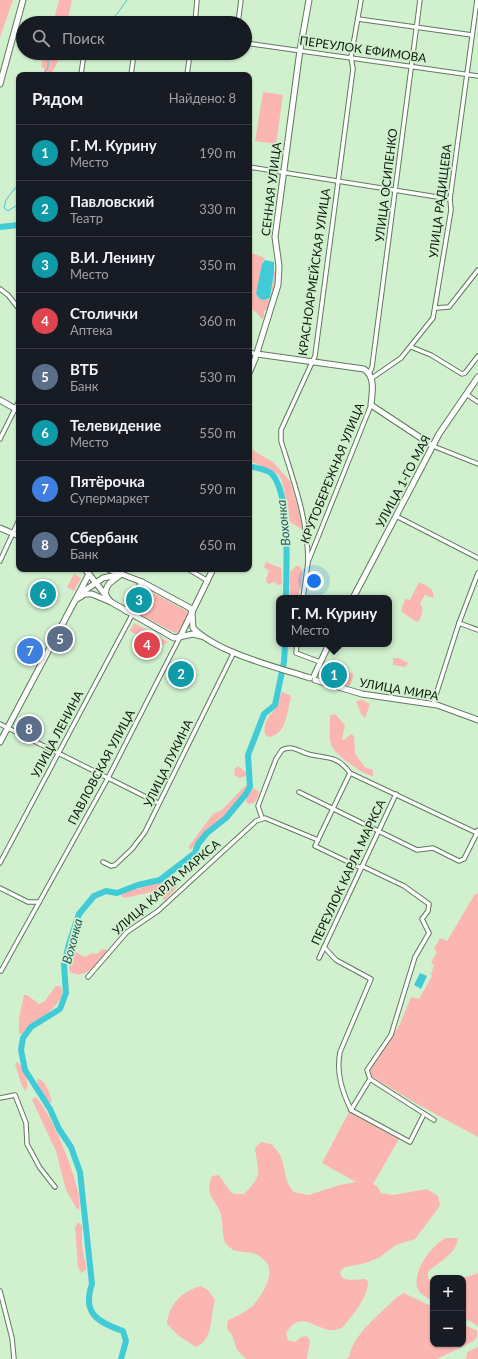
<!DOCTYPE html>
<html lang="ru">
<head>
<meta charset="utf-8">
<style>
	:root { --surface:#171b24; --page:#242831; --text:#f1f3f6; --muted:#9ea1a6; --line:#363941; --accent:#ea580c }
	body { margin:0; font-family:Lato,sans-serif; background:var(--page); color:var(--text) }
	.controls { position:absolute; right:12px; bottom:12px; display:grid; overflow:hidden; border-radius:8px; box-shadow:0 1px 3px #0004 }
	.controls button { width:36px; height:36px; display:grid; place-items:center; padding:0; border:0; border-bottom:1px solid var(--line); background:var(--surface); color:var(--text); font:20px sans-serif }
	.you { position:absolute; left:314px; top:581px; width:14px; height:14px; margin:-10px; border:3px solid #fff; border-radius:50%; background:#1a73e8; box-shadow:0 0 0 6px #1a73e833 }
	.badge { display:grid; place-items:center; width:26px; height:26px; border-radius:50%; background:var(--accent); color:#fff; font-size:13px; font-weight:700 }
	.pin { position:absolute; translate:-50% -50%; border:2px solid #fff; box-shadow:0 1px 4px #0006 }
	.popup { position:absolute; left:276px; top:595px; width:116px; height:52px; box-sizing:border-box; display:grid; place-content:center; border-radius:8px; background:var(--surface); filter:drop-shadow(0 1px 3px #0005); font-size:13px; white-space:nowrap; color:var(--muted) }
	.popup b { font-size:15px; color:var(--text) }
	.popup::after { content:''; position:absolute; left:50%; top:100%; margin-left:-8px; border:8px solid transparent; border-top-color:var(--surface) }
	.list { margin:0; padding:0; list-style:none }
	h2 { display:flex; justify-content:space-between; align-items:center; height:52px; margin:0; padding:0 16px; font-size:17px }
	h2 small { font-size:13px; font-weight:400; color:var(--muted) }
	.list li { display:grid; grid-template-columns:26px 1fr auto; gap:12px; align-items:center; box-sizing:border-box; height:56px; padding:0 16px; border-top:1px solid var(--line) }
	.list b { display:block; font-size:15px; white-space:nowrap }
	.list p { margin:0; font-size:13px; white-space:nowrap; color:var(--muted) }
	.list em { font-size:13px; font-style:normal; color:var(--muted) }
	.icon { flex:none; width:22px; height:22px; fill:none; stroke:currentColor; stroke-width:2; stroke-linecap:round; stroke-linejoin:round }
	.map { position:relative; flex:none; width:478px; height:1359px; overflow:hidden }
	.search { position:absolute; background:var(--surface); box-shadow:0 1px 3px #0004; left:16px; top:16px; width:236px; height:44px; display:flex; align-items:center; gap:10px; box-sizing:border-box; padding:0 14px; border-radius:22px; color:var(--muted); font-size:15px }
	.panel { position:absolute; background:var(--surface); box-shadow:0 1px 3px #0004; left:16px; top:72px; width:236px; height:500px; border-radius:8px }
	.map>svg:first-child { display:block }
</style>
</head>
<body>
<div class="map">
<svg width="478" height="1359" viewBox="0 0 478 1359">
	<rect width="100%" height="100%" fill="#d0f0ce"/>
	<g fill="#fcb6b1">
		<polygon points="0,0 13,0 0,37"/>
		<polygon points="59,0 72,0 67,23 53,23"/>
		<polygon points="44,53 62,53 51,75 38,75 44,73 44,68 41,67"/>
		<polygon points="263,92 283,95 276,144 255,141"/>
		<polygon points="249,252 265,258 262,264 256,294 260,299 268,300 271,295 274,272 276,273 273,293 267,309 265,311 264,310 264,317 262,319 256,312 249,309"/>
		<polygon points="249,448 273,462 290,481 304,527 303,530 290,522 282,481 278,474 249,460"/>
		<polygon points="266,562 281,568 282,584 278,585 274,582 269,584 267,583 266,579 269,571 264,567"/>
		<path d="M296 566H300C305 575 300 588 298 598H290V572Z"/>
		<polygon points="74,574 81,578 74,591 67,587"/>
		<path d="M419 582C427 586 435 588 433 598L425 595 420 603C424 609 422 614 420 620L416 622 401 611 405 599 410 600Z"/>
		<polygon points="140,586 187,611 188,616 177,634 127,608"/>
		<polygon points="134,623 168,642 158,647 130,631"/>
		<polygon points="393,658 399,658 408,663 405,667 393,665"/>
		<polygon points="327,662 328,665 354,674 350,686 324,677"/>
		<path d="M282 692 290 695 291 699C286 713 287 735 268 737L265 734C263 720 270 717 276 707 279 702 279 697 282 692Z"/>
		<polygon points="362,700 370,704 365,718 361,714 356,701"/>
		<path d="M335 714 345 725 342 739 344 740 351 734 354 736 355 754 365 767 373 770V776C364 776 333 753 331 745 329 736 330 725 330 716Z"/>
		<polygon points="238,766 246,772 246,776 239,778 234,775 235,768"/>
		<polygon points="246,785 247,786 245,793 227,814 190,850 189,846 213,814 222,810"/>
		<path d="M254 788 259 792C258 798 256 804 249 804L246 802 247 797Z"/>
		<polygon points="173,875 177,879 177,887 165,900 152,892 125,898 121,896 122,893 159,883"/>
		<polygon points="478,892 478,1137 417,1104 371,1076 369,1070 385,1043 392,1038 400,1024 411,997 419,999 432,976 431,974 434,965 431,963 437,952 434,949 440,938 447,941 475,894 476,895"/>
		<path d="M102 949 107 950V953C97 963 86 981 70 972L68 962 73 952H76L85 957 92 953 97 954Z"/>
		<path d="M56 986H60C73 1001 30 1024 22 1034H19V1018L24 995H27L39 1004 44 1002Z"/>
		<path d="M17 1062C24 1067 30 1084 26 1091L22 1086 15 1064Z"/>
		<path d="M37 1079C46 1080 50 1094 52 1102L49 1103C45 1097 37 1087 37 1079Z"/>
		<path d="M35 1097C49 1106 85 1193 79 1209H77L66 1190 56 1151 32 1100Z"/>
		<path d="M349 1112 399 1139 373 1184 377 1186 381 1193 393 1195 427 1189 438 1196 440 1206 415 1239 396 1245 380 1257 366 1263 345 1267 340 1272 342 1278 350 1280 365 1279 368 1281C368 1298 352 1316 342 1328 337 1329 333 1331 329 1330 311 1326 300 1311 286 1333L288 1340 295 1342 301 1337 307 1336 310 1341 307 1359H246L237 1350 232 1335 227 1329 228 1320C238 1316 249 1310 256 1302 264 1292 276 1271 265 1261 255 1250 250 1254 237 1251 233 1251 228 1246 225 1243 222 1234 223 1224 221 1215 217 1200 203 1195 212 1176L218 1175C225 1181 226 1189 234 1194H244C264 1174 258 1173 255 1148L261 1142 271 1144C275 1148 281 1154 282 1160 286 1173 284 1180 294 1192L308 1195 340 1185 356 1182 322 1163Z"/>
		<polygon points="78,1222 82,1226 82,1246 86,1267 86,1270 81,1273 78,1266 75,1228"/>
		<path d="M446 1238H458C456 1255 439 1261 428 1272V1279L433 1280V1301C427 1298 419 1294 417 1287 413 1270 432 1245 446 1238Z"/>
		<polygon points="478,1273 478,1326 463,1317 463,1278"/>
		<path d="M201 1286 208 1290 215 1300C210 1316 214 1339 196 1347L179 1336 167 1324C169 1304 182 1291 201 1286Z"/>
		<path d="M404 1293 433 1307V1344H463V1324L477 1331V1337L472 1342 437 1359H346L349 1357C354 1333 380 1314 397 1297Z"/>
		<polygon points="478,1347 478,1359 466,1359 467,1352"/>
	</g>
	<g fill="#41cbd7">
		<polygon points="265,260 274,262 274,272 270,298 264,300 260,299 256,294 262,264"/>
		<polygon points="420,973 427,976 421,989 414,985"/>
	</g>
	<g fill="none" stroke-linecap="round" stroke-linejoin="round">
		<g stroke="#41cbd7" stroke-width="1">
			<polyline points="108,23 117,14 127,0"/>
			<polyline points="60,53 64,57 71,57 75,53"/>
			<polyline points="43,75 48,68 48,57 53,53"/>
			<polyline points="19,190 15,188 6,200 4,208 8,211 19,204"/>
		</g>
		<g stroke="#41cbd7" stroke-width="6">
			<polyline points="0,227 19,225"/>
			<path d="M249 466C255 468 267 469 272 474 291 496 286 569 286 598"/>
			<path d="M121 1359 126 1341 123 1331C97 1322 82 1313 92 1284L80 1172 71 1147 59 1129 50 1109 25 1070 21 1050 23 1038 31 1027 60 1009 66 993 64 965 69 944 79 914 94 896 106 891 117 893 138 885 160 880 195 853 198 844 207 833 226 818 246 794 250 787 248 755 264 714 275 705 284 662 285 644"/>
		</g>
		<defs>
			<g id="street">
				<polyline points="358,19 472,35"/>
				<polyline points="195,23 197,0"/>
				<polyline points="238,23 241,0"/>
				<polyline points="245,43 478,76"/>
				<polyline points="81,75 84,53"/>
				<polyline points="131,75 134,53"/>
				<polyline points="187,75 190,53"/>
				<polyline points="249,167 450,199"/>
				<polyline points="0,289 8,295 19,309"/>
				<polyline points="436,308 449,307 478,270"/>
				<polyline points="411,347 431,355 462,374 465,373 478,356"/>
				<polyline points="249,352 257,354"/>
				<polyline points="370,372 372,367 420,0"/>
				<polyline points="372,378 401,358 433,318 451,210 450,199 477,0"/>
				<polyline points="466,394 478,402"/>
				<polyline points="0,439 19,401"/>
				<polyline points="433,446 478,464"/>
				<polyline points="396,516 478,558"/>
				<polyline points="0,561 19,520"/>
				<path d="M308 562C308 520 294 482 281 441V430L315 356 353 69 351 57 361 0"/>
				<polyline points="188,569 208,581"/>
				<polyline points="303,598 308,562 371,405"/>
				<polyline points="459,623 478,630"/>
				<polyline points="297,644 296,653 320,662"/>
				<polyline points="433,704 459,623 478,573"/>
				<polyline points="0,724 158,803"/>
				<polyline points="350,773 315,846 361,868"/>
				<path d="M262 818 258 806 276 759 282 750C293 744 300 753 312 755 329 758 339 757 350 773L477 833 464 859 459 861 433 848 417 850 299 792"/>
				<polyline points="103,862 111,866 115,865 132,849 145,832 234,652"/>
				<polyline points="0,863 132,615"/>
				<polyline points="362,866 404,886 429,904 428,911 422,919 429,933 415,957 391,1035 367,1070 370,1079"/>
				<polyline points="0,888 28,902 39,902"/>
				<path d="M324 947 336 960 371 979 340 1052C336 1073 342 1091 351 1110L410 1142 424 1114"/>
				<polyline points="319,958 396,794"/>
				<polyline points="1,971 108,778 180,637"/>
				<polyline points="88,977 127,932 158,911 256,821 265,818 318,840"/>
				<polyline points="370,1079 434,1120"/>
				<polyline points="0,1098 15,1095 26,1123 27,1144 40,1168 55,1187"/>
				<polyline points="351,1110 370,1079"/>
				<polyline points="0,1291 12,1338 14,1359"/>
			</g>
			<g id="secondary">
				<polyline points="0,84 23,0"/>
				<path d="M257 354 364 369C376 377 372 393 371 405L433 446"/>
				<polyline points="249,373 255,359 278,285 279,266 275,237 300,50 309,0"/>
				<polyline points="0,400 19,411"/>
				<polyline points="0,528 19,536"/>
				<polyline points="85,569 110,601"/>
				<polyline points="108,569 142,582 190,608 192,612"/>
				<polyline points="81,593 103,578 122,574"/>
				<path d="M106 596C104 585 112 581 119 576"/>
				<polyline points="353,598 439,434 478,377"/>
				<polyline points="77,599 85,594 92,594 111,602 174,638 193,634 201,636"/>
				<polyline points="126,611 142,582"/>
				<path d="M192 612 193 628C218 653 276 667 310 678"/>
				<polyline points="180,637 213,569"/>
				<polyline points="314,676 329,644"/>
				<polyline points="315,680 362,694 437,705 478,720"/>
				<polyline points="0,742 89,574"/>
				<polyline points="478,831 478,834"/>
			</g>
		</defs>
		<use href="#street" stroke="#5e7a5c" stroke-width="5.5"/>
		<use href="#secondary" stroke="#5e7a5c" stroke-width="7"/>
		<use href="#street" stroke="#fff" stroke-width="3.5"/>
		<use href="#secondary" stroke="#fff" stroke-width="5"/>
	</g>
	<g text-anchor="middle" dominant-baseline="central" stroke-width="3.5" stroke-linejoin="round" paint-order="stroke">
		<g font-size="12" fill="#0f1a0e" stroke="#d0f0ce">
			<text transform="translate(363 49) rotate(8)">ПЕРЕУЛОК ЕФИМОВА</text>
			<text transform="translate(386 185) rotate(-83)">УЛИЦА ОСИПЕНКО</text>
			<text transform="translate(271 189) rotate(-83)">СЕННАЯ УЛИЦА</text>
			<text transform="translate(440 201) rotate(-83)">УЛИЦА РАДИЩЕВА</text>
			<text transform="translate(314 272) rotate(-82)">КРАСНОАРМЕЙСКАЯ УЛИЦА</text>
			<text transform="translate(332 473) rotate(-68)">КРУТОБЕРЕЖНАЯ УЛИЦА</text>
			<text transform="translate(403 481) rotate(-62)">УЛИЦА 1-ГО МАЯ</text>
			<text transform="translate(399 689) rotate(10)">УЛИЦА МИРА</text>
			<text transform="translate(57 734) rotate(-62)">УЛИЦА ЛЕНИНА</text>
			<text transform="translate(168 763) rotate(-64)">УЛИЦА ЛУКИНА</text>
			<text transform="translate(101 767) rotate(-62)">ПАВЛОВСКАЯ УЛИЦА</text>
			<text transform="translate(348 872) rotate(-65)">ПЕРЕУЛОК КАРЛА МАРКСА</text>
			<text transform="translate(166 887) rotate(-41)">УЛИЦА КАРЛА МАРКСА</text>
		</g>
		<g font-size="13" font-style="italic" fill="#265e63" stroke="#d0f0ce">
			<text transform="translate(283 523) rotate(-96)">Вохонка</text>
			<text transform="translate(72 941) rotate(-75)">Вохонка</text>
		</g>
	</g>
</svg>
<div class="controls">
<button>+</button>
<button>−</button>
</div>
<div class="you"></div>
<div class="pin badge" style="left:334px;top:675px;background:#0f9aa8">1</div>
<div class="popup"><b>Г. М. Курину</b>Место</div>
<div class="pin badge" style="left:181px;top:674px;background:#0f9aa8">2</div>
<div class="pin badge" style="left:139px;top:600px;background:#0f9aa8">3</div>
<div class="pin badge" style="left:147px;top:645px;background:#e0444e">4</div>
<div class="pin badge" style="left:60px;top:639px;background:#5c6f8a">5</div>
<div class="pin badge" style="left:43px;top:594px;background:#0f9aa8">6</div>
<div class="pin badge" style="left:30px;top:651px;background:#3f7fe0">7</div>
<div class="pin badge" style="left:29px;top:729px;background:#5c6f8a">8</div>
<div class="search"><svg class="icon" aria-label="search" viewBox="0 0 24 24"><circle cx="10" cy="10" r="6"/><path d="M15 15l6 6"/></svg>Поиск</div>
<section class="panel">
<h2>Рядом<small>Найдено: 8</small></h2>
<ul class="list">
<li><span class="badge" style="background:#0f9aa8">1</span><div><b>Г. М. Курину</b><p>Место</p></div><em>190 m</em></li>
<li><span class="badge" style="background:#0f9aa8">2</span><div><b>Павловский</b><p>Театр</p></div><em>330 m</em></li>
<li><span class="badge" style="background:#0f9aa8">3</span><div><b>В.И. Ленину</b><p>Место</p></div><em>350 m</em></li>
<li><span class="badge" style="background:#e0444e">4</span><div><b>Столички</b><p>Аптека</p></div><em>360 m</em></li>
<li><span class="badge" style="background:#5c6f8a">5</span><div><b>ВТБ</b><p>Банк</p></div><em>530 m</em></li>
<li><span class="badge" style="background:#0f9aa8">6</span><div><b>Телевидение</b><p>Место</p></div><em>550 m</em></li>
<li><span class="badge" style="background:#3f7fe0">7</span><div><b>Пятёрочка</b><p>Супермаркет</p></div><em>590 m</em></li>
<li><span class="badge" style="background:#5c6f8a">8</span><div><b>Сбербанк</b><p>Банк</p></div><em>650 m</em></li>
</ul>
</section>
</div>
</body>
</html>
